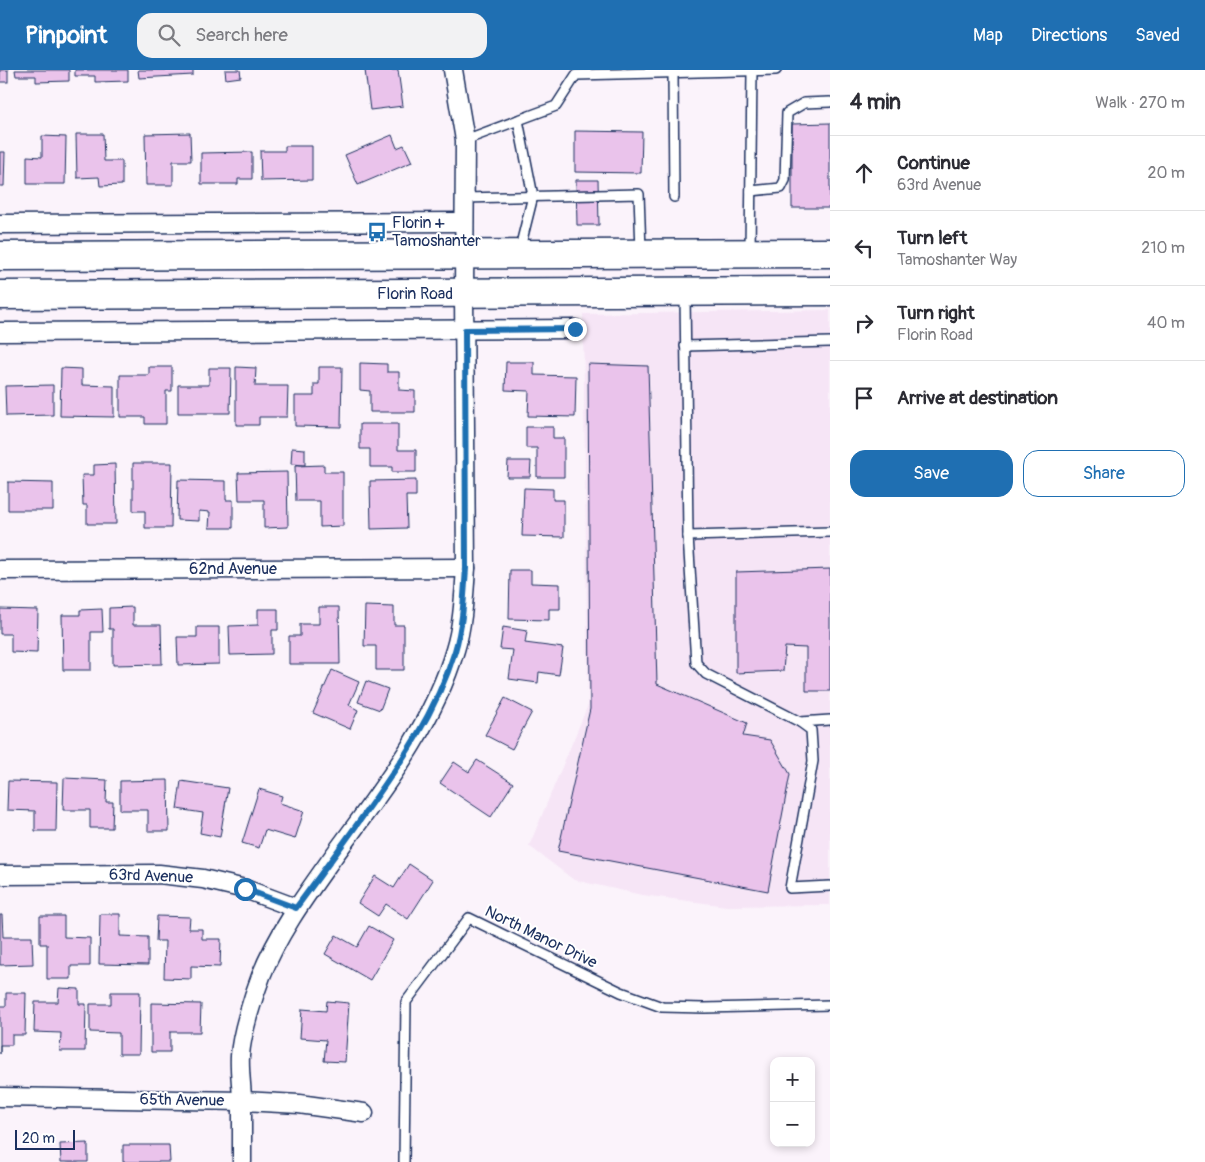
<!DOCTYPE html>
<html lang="en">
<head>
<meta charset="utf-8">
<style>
	:root { --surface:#fff; --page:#f2f2f3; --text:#2b2b33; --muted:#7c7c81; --line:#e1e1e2; --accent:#1f6fb2 }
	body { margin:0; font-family:Pangolin,sans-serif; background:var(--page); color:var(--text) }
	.controls { position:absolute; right:15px; bottom:15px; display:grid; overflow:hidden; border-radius:10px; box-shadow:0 2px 8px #0003 }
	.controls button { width:45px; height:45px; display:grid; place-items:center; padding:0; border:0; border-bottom:1px solid var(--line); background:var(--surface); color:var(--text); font:25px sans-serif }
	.scale { position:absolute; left:15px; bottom:12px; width:60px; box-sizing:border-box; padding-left:5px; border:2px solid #1b2f5e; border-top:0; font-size:14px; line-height:18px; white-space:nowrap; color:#1b2f5e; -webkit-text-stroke:4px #fff; paint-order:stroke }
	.stop { position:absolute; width:15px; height:15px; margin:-11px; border:4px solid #1f6fb2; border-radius:50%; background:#fff }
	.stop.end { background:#1f6fb2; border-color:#fff; box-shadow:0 1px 5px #0008 }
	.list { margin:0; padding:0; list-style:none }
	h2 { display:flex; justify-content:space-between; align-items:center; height:65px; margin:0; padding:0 20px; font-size:21px }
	h2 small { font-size:16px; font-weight:400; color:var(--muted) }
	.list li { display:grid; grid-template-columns:32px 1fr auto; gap:15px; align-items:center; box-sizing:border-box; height:75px; padding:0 20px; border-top:1px solid var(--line) }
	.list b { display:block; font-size:19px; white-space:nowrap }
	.list p { margin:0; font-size:16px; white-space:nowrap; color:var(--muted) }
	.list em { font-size:16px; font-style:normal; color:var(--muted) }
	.actions { display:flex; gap:10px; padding:15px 20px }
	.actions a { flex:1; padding:11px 0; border:1px solid var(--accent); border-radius:15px; text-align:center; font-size:18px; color:var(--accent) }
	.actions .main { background:var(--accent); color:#fff }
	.icon { flex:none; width:28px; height:28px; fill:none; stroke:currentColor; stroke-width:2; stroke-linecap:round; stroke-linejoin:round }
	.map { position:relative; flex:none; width:830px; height:1092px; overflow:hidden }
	header { display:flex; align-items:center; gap:30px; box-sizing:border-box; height:70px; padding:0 25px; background:var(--accent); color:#fff }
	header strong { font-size:24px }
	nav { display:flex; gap:28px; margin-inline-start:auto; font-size:18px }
	.search { width:350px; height:45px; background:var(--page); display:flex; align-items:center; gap:12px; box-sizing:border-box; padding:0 18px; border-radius:15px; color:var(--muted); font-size:19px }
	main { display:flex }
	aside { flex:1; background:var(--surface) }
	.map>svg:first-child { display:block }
</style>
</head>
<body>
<header>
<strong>Pinpoint</strong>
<div class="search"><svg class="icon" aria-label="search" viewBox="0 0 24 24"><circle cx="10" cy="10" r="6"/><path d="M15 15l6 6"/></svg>Search here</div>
<nav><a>Map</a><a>Directions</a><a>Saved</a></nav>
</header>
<main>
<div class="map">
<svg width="830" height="1092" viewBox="0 0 830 1092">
	<rect width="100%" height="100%" fill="#fbf3fb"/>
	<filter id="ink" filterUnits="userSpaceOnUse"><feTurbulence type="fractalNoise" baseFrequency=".02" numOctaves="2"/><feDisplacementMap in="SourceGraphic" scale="10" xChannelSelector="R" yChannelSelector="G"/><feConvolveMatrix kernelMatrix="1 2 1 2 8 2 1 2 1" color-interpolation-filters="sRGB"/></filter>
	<g filter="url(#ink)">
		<polygon fill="#f6e5f6" points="830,240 830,835 727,836 642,825 574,810 529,776 588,635 583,244"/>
		<g fill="#eac3eb" stroke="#1b2f5e">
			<rect x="0" y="0" width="8" height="12"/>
			<polygon points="15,0 69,0 69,11 36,12 36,6 16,6"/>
			<polygon points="75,0 128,0 128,11 95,12 95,6 75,6"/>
			<polygon points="138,0 193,0 193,5 139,8"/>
			<polygon points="225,0 240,0 241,7 226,9"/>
			<polygon points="365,0 398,0 403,36 370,40"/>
			<polygon points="830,53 830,138 792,138 792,54"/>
			<polygon points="575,61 642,62 641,103 575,102"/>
			<polygon points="190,63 191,91 173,91 173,115 146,115 145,64"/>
			<polygon points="76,64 103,64 104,91 122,91 122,115 100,116 99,107 77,108"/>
			<polygon points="392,65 397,78 404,75 412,92 358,115 345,85"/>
			<polygon points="42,66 66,67 65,114 27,114 27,86 42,87"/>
			<polygon points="285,76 312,76 312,110 261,111 260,81 285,81"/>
			<polygon points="0,82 5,82 4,116 0,116"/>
			<polygon points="252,82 252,109 238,109 238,114 201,114 201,83"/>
			<polygon points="576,110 598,110 599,155 577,155"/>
			<polygon points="506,292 534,292 534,305 576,306 575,347 528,346 529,321 505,320"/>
			<polygon points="360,293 387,294 387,302 399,302 399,320 415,321 415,342 370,342 370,321 360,320"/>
			<polygon points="588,294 648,296 657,614 747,653 743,666 770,670 790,704 768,821 558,781 590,639"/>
			<polygon points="149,297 172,297 172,321 166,321 166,354 145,354 145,347 120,347 120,305 149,305"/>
			<polygon points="236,297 256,298 255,316 288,316 287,347 259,347 259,355 236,355"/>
			<polygon points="319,297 342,297 341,357 295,356 295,326 314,326 314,314 319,314"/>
			<polygon points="61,298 82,299 82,315 114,316 114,347 60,346"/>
			<polygon points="209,298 231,298 230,343 178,343 178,315 209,315"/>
			<polygon points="53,315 53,345 6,346 5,316"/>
			<polygon points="360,354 398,354 398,380 416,380 416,402 392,402 392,397 370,397 370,379 360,379"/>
			<polygon points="526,357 553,357 553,368 564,368 564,407 537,407 537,378 526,378"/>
			<polygon points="292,378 305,379 305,395 291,394"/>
			<polygon points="508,391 531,391 530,407 507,407"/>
			<polygon points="133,393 172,393 171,458 145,458 145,441 133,441"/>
			<polygon points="115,394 116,454 87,454 87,435 83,435 82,405 94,405 94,395"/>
			<polygon points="324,395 324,402 343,402 343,456 320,457 320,431 296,431 295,396"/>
			<polygon points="287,402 288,457 264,458 264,430 239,430 238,403"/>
			<polygon points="178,410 226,411 226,430 233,430 233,458 209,458 210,442 199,441 199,451 177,450"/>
			<polygon points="416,410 416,426 406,426 407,458 371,459 370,411"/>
			<polygon points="8,412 53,413 53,440 8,440"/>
			<polygon points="524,418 553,419 553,430 564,430 564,467 522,466"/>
			<polygon points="830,499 830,621 806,621 806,578 785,577 783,601 736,603 736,502"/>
			<polygon points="510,500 531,500 531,513 560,514 560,539 549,539 549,550 509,549"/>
			<polygon points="365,536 394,537 394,555 404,555 404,600 376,600 376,576 364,576"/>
			<polygon points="133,537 133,555 161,555 162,594 113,595 113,559 109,559 109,538"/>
			<polygon points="319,537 339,537 340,594 289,594 289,566 300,566 300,554 319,554"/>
			<polygon points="0,539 38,540 37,583 11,582 11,564 0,564"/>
			<polygon points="102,539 103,562 91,562 91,600 63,600 62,545 80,545 80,540"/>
			<polygon points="258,539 278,539 278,560 272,560 272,584 230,585 229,556 258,555"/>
			<polygon points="197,557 219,557 219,594 178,595 177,567 197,567"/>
			<polygon points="503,557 527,561 525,573 563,578 559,605 539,602 538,613 509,609 513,580 500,579"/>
			<polygon points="332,600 359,612 349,635 358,640 350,659 313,643"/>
			<polygon points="366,611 388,619 380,640 358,632"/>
			<polygon points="505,628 532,642 512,679 485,665"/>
			<polygon points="477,690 513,713 491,747 440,713 454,692 469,702"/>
			<polygon points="64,708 107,710 106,732 113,732 112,758 90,758 90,740 63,740"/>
			<polygon points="168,710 169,761 148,761 148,740 120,740 120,711"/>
			<polygon points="8,711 57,712 56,761 35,761 35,741 7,740"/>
			<polygon points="181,711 228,718 220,767 200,763 203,743 177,739"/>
			<polygon points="259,719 282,726 280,733 304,741 295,769 265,760 259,778 242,773"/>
			<polygon points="409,794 433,810 408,849 386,834 378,846 358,833 375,806 394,818"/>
			<polygon points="100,844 120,844 120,866 148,867 148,895 99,894"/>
			<polygon points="0,845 2,845 3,867 32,867 33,894 0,895"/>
			<polygon points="40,846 64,846 64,867 90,868 90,896 71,896 71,909 47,909 47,874 40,874"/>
			<polygon points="157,846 190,847 189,859 202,859 202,869 221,869 220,897 191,896 191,909 164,908 165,871 156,871"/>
			<polygon points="369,856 393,870 370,910 325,884 336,865 357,877"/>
			<polygon points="59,918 79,919 79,934 86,934 85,981 60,981 61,963 34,962 35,932 58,932"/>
			<polygon points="111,922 140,922 139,984 119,984 119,963 90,962 90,934 111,934"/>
			<polygon points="6,923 26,923 25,965 12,965 12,975 0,975 0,984 0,936 6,936"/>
			<polygon points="327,931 349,933 345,992 324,991 326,970 300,968 302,939 326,941"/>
			<polygon points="151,933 201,934 200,962 170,962 170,982 151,982"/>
			<polygon points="88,1073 88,1092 61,1092 60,1074"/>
			<polygon points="123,1075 169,1075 170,1092 123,1092"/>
		</g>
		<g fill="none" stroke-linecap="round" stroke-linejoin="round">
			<defs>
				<g id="lane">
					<polyline points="673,3 674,127"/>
					<polyline points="518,50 533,126 519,182"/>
					<polyline points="465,70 556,36 576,5 776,0"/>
					<polyline points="751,121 781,118 785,110 787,43 804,33 830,32"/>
					<polyline points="465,128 639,124 641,181"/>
					<polyline points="750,181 752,1"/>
					<polyline points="685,225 688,466 696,593 706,604 800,652 811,660 813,691 790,818 830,816"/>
					<polyline points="685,276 830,272"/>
					<polyline points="688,466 830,462"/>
					<polyline points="800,652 830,650"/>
					<polyline points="404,1092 406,932 469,848 621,922 662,937 704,938 830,935"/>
				</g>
				<g id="street">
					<polyline points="0,154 464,152"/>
					<polyline points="0,262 575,259"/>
					<polyline points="0,500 466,498"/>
					<polyline points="0,805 159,804 203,809 245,819 296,838"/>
					<polyline points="0,1027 242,1031 299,1034 364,1043"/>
					<path d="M242 1092C242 1072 242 1052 242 1032 242 1017 239 1001 240 986 241 965 253 927 261 906 278 863 306 825 333 787 380 722 432 658 455 580 463 554 464 525 466 498L464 224 465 70 453 0"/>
				</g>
				<g id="primary">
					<polyline points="0,186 830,183"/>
					<polyline points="0,225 830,221"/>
				</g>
			</defs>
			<use href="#lane" stroke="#1b2f5e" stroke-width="12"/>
			<use href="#street" stroke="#1b2f5e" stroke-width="21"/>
			<use href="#primary" stroke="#1b2f5e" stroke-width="31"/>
			<use href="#lane" stroke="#fff" stroke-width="9"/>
			<use href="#street" stroke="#fff" stroke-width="18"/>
			<use href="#primary" stroke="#fff" stroke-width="28"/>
		</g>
	</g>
	<g fill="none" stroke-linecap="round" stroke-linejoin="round" filter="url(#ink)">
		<path stroke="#1f6fb2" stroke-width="6" d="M245 819 296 838C318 808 341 777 363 746 400 694 436 643 455 581 463 554 464 526 466 498L465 260 575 259"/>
	</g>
	<defs>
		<symbol id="bus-bare" viewBox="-9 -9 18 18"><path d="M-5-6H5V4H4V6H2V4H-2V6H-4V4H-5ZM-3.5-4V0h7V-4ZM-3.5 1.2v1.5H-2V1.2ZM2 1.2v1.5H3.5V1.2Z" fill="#1f6fb2" stroke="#fff" stroke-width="2.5" paint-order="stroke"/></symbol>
	</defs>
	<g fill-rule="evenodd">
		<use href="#bus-bare" x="363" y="148" width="28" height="28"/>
	</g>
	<g text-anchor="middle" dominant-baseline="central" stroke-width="4" stroke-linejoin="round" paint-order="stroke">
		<g font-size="16" fill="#1b2f5e" stroke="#fff" text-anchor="start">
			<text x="392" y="153">Florin +<tspan x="392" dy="18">Tamoshanter</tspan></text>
		</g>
		<g font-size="16" fill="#1b2f5e" stroke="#fff">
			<text x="415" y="224">Florin Road</text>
			<text x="233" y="499">62nd Avenue</text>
			<text transform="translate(151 806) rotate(2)">63rd Avenue</text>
			<text transform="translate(541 867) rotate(26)">North Manor Drive</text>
			<text transform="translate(182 1030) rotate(1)">65th Avenue</text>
		</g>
	</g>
</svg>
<div class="controls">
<button>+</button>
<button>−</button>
</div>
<div class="scale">20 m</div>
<div class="stop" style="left:245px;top:819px"></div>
<div class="stop end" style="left:575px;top:259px"></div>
</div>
<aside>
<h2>4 min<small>Walk · 270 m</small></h2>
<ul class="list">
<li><svg class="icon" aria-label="ahead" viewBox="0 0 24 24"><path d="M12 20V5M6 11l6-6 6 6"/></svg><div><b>Continue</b><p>63rd Avenue</p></div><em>20 m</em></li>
<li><svg class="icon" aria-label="left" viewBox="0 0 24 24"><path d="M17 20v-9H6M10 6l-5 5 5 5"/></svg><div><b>Turn left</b><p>Tamoshanter Way</p></div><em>210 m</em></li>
<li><svg class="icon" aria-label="right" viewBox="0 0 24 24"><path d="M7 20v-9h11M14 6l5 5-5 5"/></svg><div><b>Turn right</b><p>Florin Road</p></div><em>40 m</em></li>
<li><svg class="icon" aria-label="arrive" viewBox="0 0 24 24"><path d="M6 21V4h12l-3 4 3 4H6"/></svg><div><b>Arrive at destination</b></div></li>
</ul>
<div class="actions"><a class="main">Save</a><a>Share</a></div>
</aside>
</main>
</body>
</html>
